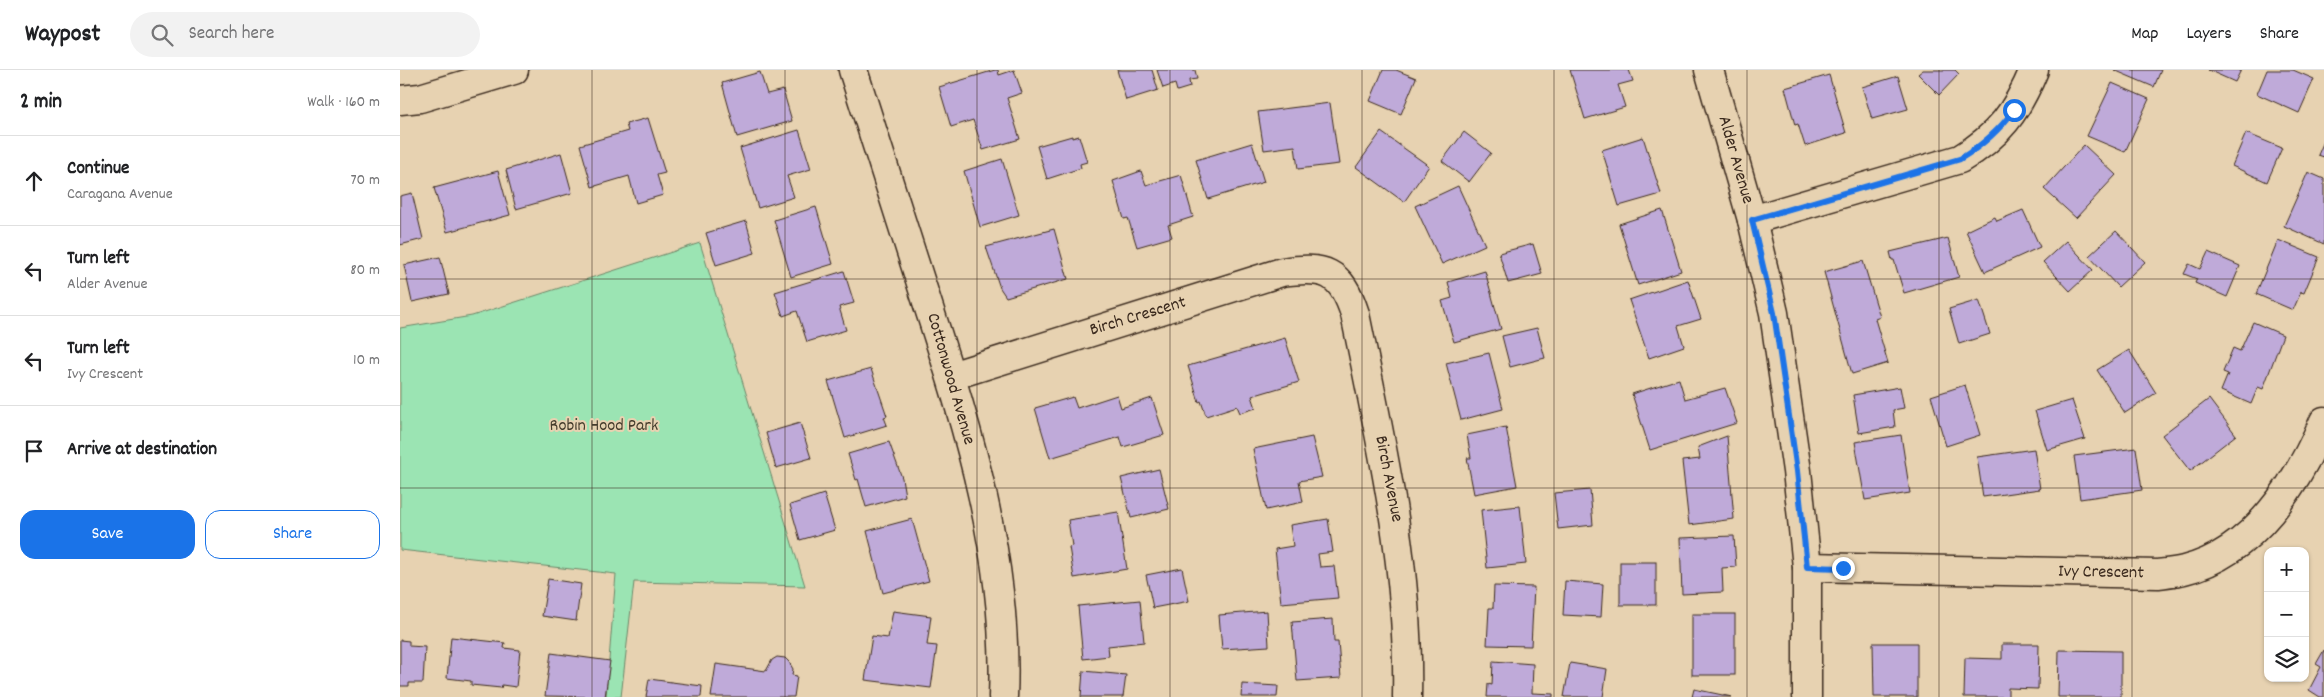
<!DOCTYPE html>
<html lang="en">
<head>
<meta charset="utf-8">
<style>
	:root { --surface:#fff; --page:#f2f2f2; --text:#202124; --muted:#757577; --line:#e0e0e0; --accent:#1a73e8 }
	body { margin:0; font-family:Dekko,sans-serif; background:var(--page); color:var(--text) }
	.controls { position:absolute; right:15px; bottom:15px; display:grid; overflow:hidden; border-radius:10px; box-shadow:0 1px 4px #0004 }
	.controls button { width:45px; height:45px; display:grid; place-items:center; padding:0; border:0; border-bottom:1px solid var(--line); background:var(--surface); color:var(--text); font:25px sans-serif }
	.stop { position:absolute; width:15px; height:15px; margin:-11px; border:4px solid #1a73e8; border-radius:50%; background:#fff }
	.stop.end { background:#1a73e8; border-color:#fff; box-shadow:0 1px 5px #0008 }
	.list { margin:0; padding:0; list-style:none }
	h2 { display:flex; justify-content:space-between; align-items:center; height:65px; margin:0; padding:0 20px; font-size:21px }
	h2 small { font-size:16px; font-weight:400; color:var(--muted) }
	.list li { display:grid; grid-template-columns:32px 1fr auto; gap:15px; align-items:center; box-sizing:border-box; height:90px; padding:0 20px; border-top:1px solid var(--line) }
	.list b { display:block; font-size:19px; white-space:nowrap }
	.list p { margin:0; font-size:16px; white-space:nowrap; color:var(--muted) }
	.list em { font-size:16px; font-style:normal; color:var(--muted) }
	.actions { display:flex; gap:10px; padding:15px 20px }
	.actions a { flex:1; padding:11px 0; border:1px solid var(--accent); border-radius:15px; text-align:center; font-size:18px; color:var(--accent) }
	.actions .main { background:var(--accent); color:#fff }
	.icon { flex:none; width:28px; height:28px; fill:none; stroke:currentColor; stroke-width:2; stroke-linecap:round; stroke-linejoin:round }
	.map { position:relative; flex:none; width:1924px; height:627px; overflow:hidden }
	header { display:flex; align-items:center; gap:30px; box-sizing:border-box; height:70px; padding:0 25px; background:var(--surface); border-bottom:1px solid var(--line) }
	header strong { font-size:24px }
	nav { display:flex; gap:28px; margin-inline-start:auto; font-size:18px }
	.search { width:350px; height:45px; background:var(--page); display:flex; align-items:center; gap:12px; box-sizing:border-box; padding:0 18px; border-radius:28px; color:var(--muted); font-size:19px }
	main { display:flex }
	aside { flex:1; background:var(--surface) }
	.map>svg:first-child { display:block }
</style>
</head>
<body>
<header>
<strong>Waypost</strong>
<div class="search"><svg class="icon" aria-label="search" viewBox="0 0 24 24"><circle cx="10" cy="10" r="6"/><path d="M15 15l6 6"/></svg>Search here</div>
<nav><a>Map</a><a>Layers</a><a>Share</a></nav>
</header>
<main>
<aside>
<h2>2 min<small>Walk · 160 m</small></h2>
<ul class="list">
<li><svg class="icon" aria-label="ahead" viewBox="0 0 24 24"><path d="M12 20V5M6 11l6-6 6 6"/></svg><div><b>Continue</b><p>Caragana Avenue</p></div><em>70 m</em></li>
<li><svg class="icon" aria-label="left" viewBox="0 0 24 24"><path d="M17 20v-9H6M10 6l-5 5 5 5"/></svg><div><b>Turn left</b><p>Alder Avenue</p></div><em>80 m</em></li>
<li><svg class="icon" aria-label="left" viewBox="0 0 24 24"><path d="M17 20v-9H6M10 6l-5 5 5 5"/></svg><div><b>Turn left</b><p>Ivy Crescent</p></div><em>10 m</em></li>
<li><svg class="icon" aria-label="arrive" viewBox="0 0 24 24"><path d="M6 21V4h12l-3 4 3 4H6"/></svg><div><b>Arrive at destination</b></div></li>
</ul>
<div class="actions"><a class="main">Save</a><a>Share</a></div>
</aside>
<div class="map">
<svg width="1924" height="627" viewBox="0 0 1924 627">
	<rect width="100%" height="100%" fill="#e7d2b1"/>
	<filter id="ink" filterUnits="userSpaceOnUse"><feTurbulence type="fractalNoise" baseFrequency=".02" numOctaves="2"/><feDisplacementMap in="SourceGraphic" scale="10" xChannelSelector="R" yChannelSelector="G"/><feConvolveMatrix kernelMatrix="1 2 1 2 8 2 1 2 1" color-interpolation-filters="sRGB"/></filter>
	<g filter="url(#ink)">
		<polygon fill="#9be4b3" stroke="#6b8768" points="300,173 405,516 234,512 221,627 206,627 216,504 0,480 0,258 72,246"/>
		<g fill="#bfaad9" stroke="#3b2a1e">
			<polygon points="595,0 598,0 599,5 614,0 622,23 607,28 620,69 583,80 573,50 551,57 539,17"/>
			<polygon points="717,0 752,0 758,20 726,30"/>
			<polygon points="757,0 795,0 797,9 789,10 790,17 777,21 775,14 763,18"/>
			<polygon points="983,0 996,0 1016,8 1001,44 970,31"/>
			<polygon points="1170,0 1229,0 1233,11 1218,15 1225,37 1185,49"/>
			<polygon points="1523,0 1555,0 1559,4 1539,25 1518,4"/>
			<polygon points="1714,0 1761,0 1754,17"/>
			<polygon points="1808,0 1841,0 1835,12"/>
			<polygon points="1867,0 1893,0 1914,9 1899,43 1857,24"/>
			<polygon points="360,2 367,24 383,20 392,51 337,67 322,13"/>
			<polygon points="1429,5 1446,63 1405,76 1398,54 1395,55 1385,18"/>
			<polygon points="1498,6 1508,39 1472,49 1462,17"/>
			<polygon points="1712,13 1749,29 1725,82 1687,66"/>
			<polygon points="930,33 939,94 898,99 895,76 864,80 858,42"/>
			<polygon points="248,48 265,103 257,105 263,125 236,133 229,106 192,117 180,75 228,61 226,54"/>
			<polygon points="399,60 411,99 387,106 394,127 358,138 340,78"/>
			<polygon points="981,62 1029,96 1004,132 956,97"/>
			<polygon points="1064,62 1091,83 1069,112 1042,91"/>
			<polygon points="1846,63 1882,78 1867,112 1832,96"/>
			<polygon points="672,66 672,68 679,66 687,92 680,94 681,98 647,109 637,76"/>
			<polygon points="1243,67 1261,124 1219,136 1202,80"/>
			<polygon points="1924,71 1924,87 1918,85"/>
			<polygon points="852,73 864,112 808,129 796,90"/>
			<polygon points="1684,75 1716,105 1676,148 1644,119"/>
			<polygon points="161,83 172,123 116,139 106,100"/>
			<polygon points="602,89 619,145 580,157 564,101"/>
			<polygon points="98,101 110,145 47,162 34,118"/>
			<polygon points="741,101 746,115 781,105 793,147 768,155 772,167 737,177 728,148 724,149 713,111"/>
			<polygon points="1908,102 1924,109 1924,174 1884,156"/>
			<polygon points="1058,116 1085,175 1042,194 1015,136"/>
			<polygon points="12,123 23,169 0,175 0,126"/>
			<polygon points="416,137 433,194 391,207 374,150"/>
			<polygon points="1262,140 1281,201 1238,215 1219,154"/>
			<polygon points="1623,140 1640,177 1585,202 1566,161 1595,147 1597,151"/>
			<polygon points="346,151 355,183 316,195 306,163"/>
			<polygon points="654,159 668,209 606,227 600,218 586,177"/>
			<polygon points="1716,161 1745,192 1718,217 1689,186"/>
			<polygon points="1548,168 1559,207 1504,223 1494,190 1492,190 1490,182"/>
			<polygon points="1878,170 1919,187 1904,223 1901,222 1893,240 1856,224"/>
			<polygon points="1666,171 1693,200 1670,221 1643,192"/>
			<polygon points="1133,174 1142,204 1108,213 1099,183"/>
			<polygon points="1808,182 1840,196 1827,227 1795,213 1797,209 1784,204 1789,194 1800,199"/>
			<polygon points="40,187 49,224 12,232 4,195"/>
			<polygon points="1463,191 1480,247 1475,249 1488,293 1452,304 1424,202"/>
			<polygon points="444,201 454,233 439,237 446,260 407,272 397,241 383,246 375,222"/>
			<polygon points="1085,201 1101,259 1054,272 1042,231 1052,228 1048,212"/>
			<polygon points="1288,210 1301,249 1278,256 1284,276 1249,288 1229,230"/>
			<polygon points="1579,230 1590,264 1559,274 1549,239"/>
			<polygon points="1853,252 1883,265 1863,319 1858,317 1851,334 1821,321 1828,304 1823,302 1833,278 1840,281"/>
			<polygon points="1137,258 1145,288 1110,297 1102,266"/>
			<polygon points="885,268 899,312 852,326 856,338 840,343 837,336 806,346 801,331 799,332 788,296"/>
			<polygon points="1729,280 1756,323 1725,343 1697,300"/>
			<polygon points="1089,283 1103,339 1061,350 1046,293"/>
			<polygon points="471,299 487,346 484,347 487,355 445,368 428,311"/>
			<polygon points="1279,309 1285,329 1325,318 1337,353 1250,380 1232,324"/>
			<polygon points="1565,315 1580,365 1546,376 1531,326"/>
			<polygon points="1500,317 1504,338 1493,340 1495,357 1459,363 1453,325"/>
			<polygon points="717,325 721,338 752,328 764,365 723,377 720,367 650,388 635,338 673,327 677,338"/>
			<polygon points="1809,329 1836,365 1790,401 1762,365"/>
			<polygon points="1672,330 1685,369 1647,380 1635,341"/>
			<polygon points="400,353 411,388 376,398 366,363"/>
			<polygon points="1106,357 1117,416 1074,424 1067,388 1071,388 1067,365"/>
			<polygon points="1501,365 1510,423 1465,430 1455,372"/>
			<polygon points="1327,366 1334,449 1289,455 1282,391 1300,389 1298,377"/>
			<polygon points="912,367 922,407 899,411 903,432 866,440 853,379"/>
			<polygon points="489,372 502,408 505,426 466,437 458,409 456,410 448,384"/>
			<polygon points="1736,378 1742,420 1680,429 1674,386"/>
			<polygon points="1634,379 1640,419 1583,427 1577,387"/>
			<polygon points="759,399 769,439 731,448 721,408"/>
			<polygon points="1190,420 1193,455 1158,459 1154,423"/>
			<polygon points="424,424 435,460 400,470 390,435"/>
			<polygon points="1120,436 1126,494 1087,498 1081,440"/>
			<polygon points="718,442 727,499 674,508 669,477 672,476 668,450"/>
			<polygon points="512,449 529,511 483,523 467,461"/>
			<polygon points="928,449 933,482 918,484 920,497 934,496 938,528 881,533 875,479 893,476 890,455"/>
			<polygon points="1334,466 1336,497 1322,498 1323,522 1282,524 1280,468"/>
			<rect x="1220" y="492" width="36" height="43"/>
			<polygon points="782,498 789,531 753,538 746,505"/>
			<polygon points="148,509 181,514 176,551 142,546"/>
			<polygon points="1165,511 1203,514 1201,547 1163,545"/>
			<polygon points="1094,516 1134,517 1131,576 1087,575 1089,538 1093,538"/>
			<polygon points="740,530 744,572 708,576 709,586 683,589 678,536"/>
			<polygon points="493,541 531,546 527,575 537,576 531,618 465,610 472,566 488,568"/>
			<polygon points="867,541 869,576 822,579 819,545"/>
			<rect x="1292" y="544" width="43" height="61"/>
			<polygon points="933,549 934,572 938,572 941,608 897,611 892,552"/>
			<polygon points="51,567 105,573 104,578 120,580 116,617 102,615 101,618 71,615 71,611 47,608"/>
			<polygon points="0,570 9,571 9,576 25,577 23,613 9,613 9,616 0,616"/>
			<polygon points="1473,573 1517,573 1517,627 1474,627"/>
			<polygon points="1602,574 1639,574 1638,619 1608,618 1608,627 1564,627 1565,588 1602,589"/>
			<polygon points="1659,580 1721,581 1721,627 1658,627"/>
			<polygon points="1924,580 1924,627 1920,627 1909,620 1921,597 1916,594"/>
			<polygon points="151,583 210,591 205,627 145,626"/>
			<polygon points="377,587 385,588 389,592 393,599 392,605 397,606 394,627 311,627 316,594 366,601 372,590"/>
			<polygon points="1093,591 1133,594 1132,623 1153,624 1153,627 1087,627 1088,614 1092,615"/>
			<polygon points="1170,593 1207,599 1203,627 1164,627"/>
			<polygon points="683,601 726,605 723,627 681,627"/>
			<polygon points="249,609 302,616 301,627 246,627"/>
			<polygon points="842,614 878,616 877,627 841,627"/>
			<polygon points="1294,619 1332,627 1292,627"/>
		</g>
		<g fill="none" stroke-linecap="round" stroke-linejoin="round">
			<defs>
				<g id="minor">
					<path d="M453 0C478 78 503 156 528 235 569 362 609 492 603 627"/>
					<polyline points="1309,0 1352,150 1374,243 1397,401 1407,497 1407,627"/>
					<polyline points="0,30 20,28 114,0"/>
					<path d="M1352 150 1560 89C1599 66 1617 41 1634 0"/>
					<path d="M551 306 882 202C924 196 941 200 955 244 981 371 1010 497 1007 627"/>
					<path d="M1407 497 1758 504C1766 503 1776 502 1784 500 1854 483 1898 412 1924 351"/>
				</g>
			</defs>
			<use href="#minor" stroke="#3b2a1e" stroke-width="31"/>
			<use href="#minor" stroke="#e7d2b1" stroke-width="28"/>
		</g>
	</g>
	<g fill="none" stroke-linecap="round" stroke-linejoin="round" filter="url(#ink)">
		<path stroke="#1a73e8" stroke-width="6" d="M1443 498 1407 497 1397 401 1374 243 1352 150 1560 89C1583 75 1599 61 1614 40"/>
	</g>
	<path fill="none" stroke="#3b2a1e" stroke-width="1" stroke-opacity="0.55" d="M192 0V627M385 0V627M577 0V627M770 0V627M962 0V627M1154 0V627M1347 0V627M1539 0V627M1732 0V627M0 209H1924M0 418H1924"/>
	<g text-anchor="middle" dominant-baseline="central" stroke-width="4" stroke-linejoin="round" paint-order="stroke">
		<g font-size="18" fill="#3b2a1e" stroke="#e7d2b1">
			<text transform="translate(1335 90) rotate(74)">Alder Avenue</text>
			<text transform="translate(738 247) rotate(-17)">Birch Crescent</text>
			<text transform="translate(550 309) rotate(74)">Cottonwood Avenue</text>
			<text transform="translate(988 409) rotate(79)">Birch Avenue</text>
			<text transform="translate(1701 503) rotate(1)">Ivy Crescent</text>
		</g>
		<g font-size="18" fill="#453d2d" stroke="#e7d2b1">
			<text x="204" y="356">Robin Hood Park</text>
		</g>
	</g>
</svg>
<div class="controls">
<button>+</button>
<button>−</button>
<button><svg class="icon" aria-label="layers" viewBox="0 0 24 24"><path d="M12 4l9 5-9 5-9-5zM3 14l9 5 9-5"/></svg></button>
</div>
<div class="stop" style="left:1614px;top:40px"></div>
<div class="stop end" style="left:1443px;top:498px"></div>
</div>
</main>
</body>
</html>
